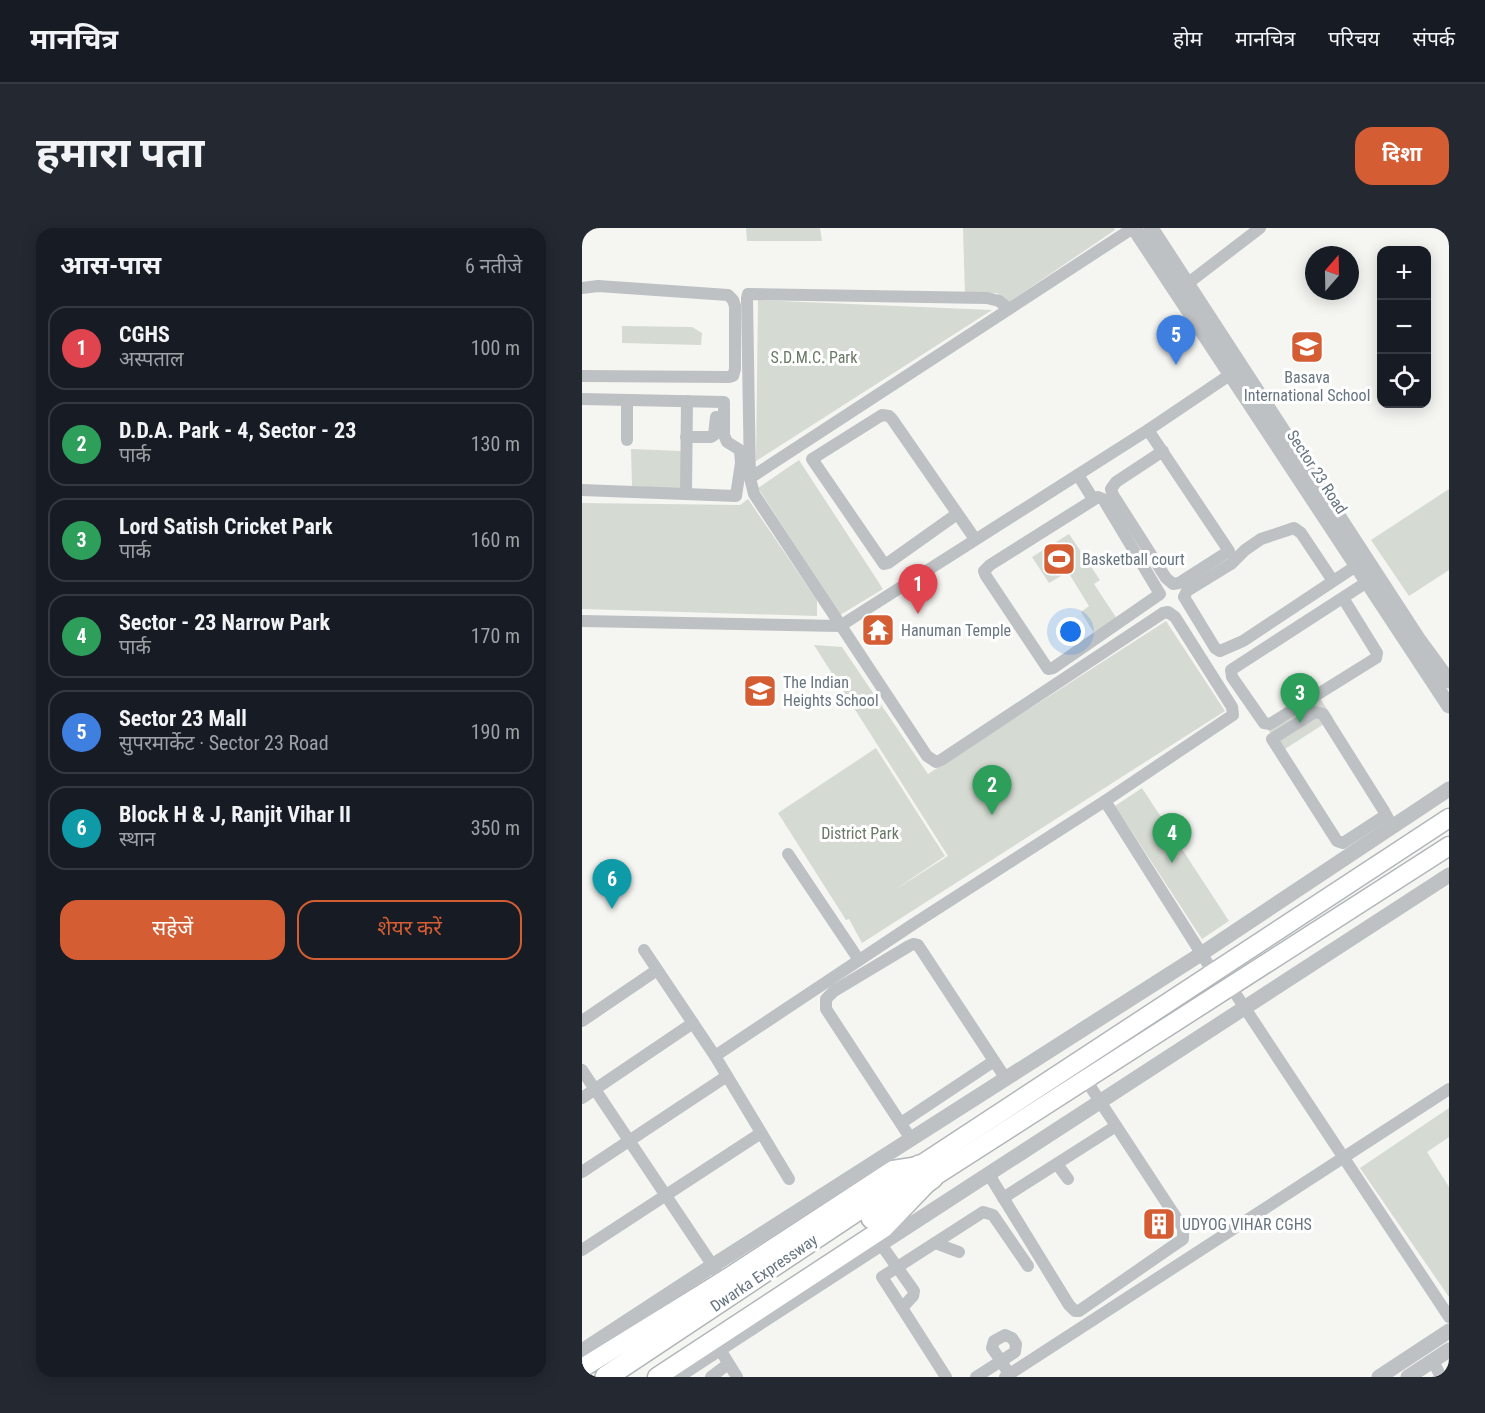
<!DOCTYPE html>
<html lang="hi">
<head>
<meta charset="utf-8">
<style>
	:root { --surface:#171b24; --page:#242831; --text:#f1f3f6; --muted:#9ea1a6; --line:#363941; --accent:#d55d33 }
	body { margin:0; font-family:"Roboto Condensed","Noto Sans Devanagari",sans-serif; background:var(--page); color:var(--text) }
	.controls { position:absolute; right:18px; top:18px; display:grid; overflow:hidden; border-radius:12px; box-shadow:0 3px 15px #0003 }
	.controls button { width:54px; height:54px; display:grid; place-items:center; padding:0; border:0; border-bottom:2px solid var(--line); background:var(--surface); color:var(--text); font:30px sans-serif }
	.compass { position:absolute; left:723px; top:18px; width:54px; height:54px; border-radius:50%; background:var(--surface); box-shadow:0 3px 15px #0003; rotate:20deg }
	.you { position:absolute; left:489px; top:404px; width:21px; height:21px; margin:-15px; border:4px solid #fff; border-radius:50%; background:#1a73e8; box-shadow:0 0 0 9px #1a73e833 }
	.badge { display:grid; place-items:center; width:39px; height:39px; border-radius:50%; background:var(--accent); color:#fff; font-size:20px; font-weight:700 }
	.pin { position:absolute; translate:-50% -50px; filter:drop-shadow(0 2px 3px #0008) }
	.pin::after { content:''; position:absolute; top:32px; width:21px; height:18px; background:inherit; clip-path:polygon(0 0,100% 0,50% 100%) }
	.list { margin:0; padding:0; list-style:none }
	h2 { display:flex; justify-content:space-between; align-items:center; height:78px; margin:0; padding:0 24px; font-size:26px }
	h2 small { font-size:20px; font-weight:400; color:var(--muted) }
	.list li { display:grid; grid-template-columns:39px 1fr auto; gap:18px; align-items:center; box-sizing:border-box; height:84px; margin:0 12px 12px; padding:0 12px; border:2px solid var(--line); border-radius:18px }
	.list b { display:block; font-size:22px; white-space:nowrap }
	.list p { margin:0; font-size:20px; white-space:nowrap; color:var(--muted) }
	.list em { font-size:20px; font-style:normal; color:var(--muted) }
	.actions { display:flex; gap:12px; padding:18px 24px }
	.actions a { flex:1; padding:14px 0; border:2px solid var(--accent); border-radius:18px; text-align:center; font-size:21px; color:var(--accent) }
	.actions .main { background:var(--accent); color:#fff }
	.icon { flex:none; width:33px; height:33px; fill:none; stroke:currentColor; stroke-width:2; stroke-linecap:round; stroke-linejoin:round }
	.map { position:relative; flex:none; width:867px; height:1149px; overflow:hidden; border-radius:18px }
	header { display:flex; align-items:center; gap:36px; box-sizing:border-box; height:84px; padding:0 30px; background:var(--surface); border-bottom:2px solid var(--line) }
	header strong { font-size:28px }
	nav { display:flex; gap:33px; margin-inline-start:auto; font-size:21px }
	.intro { display:flex; align-items:center; justify-content:space-between; box-sizing:border-box; height:144px; padding:0 36px }
	h1 { margin:0; font-size:42px }
	.button { padding:15px 27px; border-radius:18px; background:var(--accent); color:#fff; font-size:21px; font-weight:700 }
	main { display:flex; gap:36px; padding:0 36px }
	aside { flex:1; background:var(--surface); border-radius:18px; box-shadow:0 3px 15px #0003 }
	.map>svg:first-child { display:block }
</style>
</head>
<body>
<header>
<strong>मानचित्र</strong>
<nav><a>होम</a><a>मानचित्र</a><a>परिचय</a><a>संपर्क</a></nav>
</header>
<div class="intro"><h1>हमारा पता</h1><a class="button">दिशा</a></div>
<main>
<aside>
<h2>आस-पास<small>6 नतीजे</small></h2>
<ul class="list">
<li><span class="badge" style="background:#e0444e">1</span><div><b>CGHS</b><p>अस्पताल</p></div><em>100 m</em></li>
<li><span class="badge" style="background:#2e9e5b">2</span><div><b>D.D.A. Park - 4, Sector - 23</b><p>पार्क</p></div><em>130 m</em></li>
<li><span class="badge" style="background:#2e9e5b">3</span><div><b>Lord Satish Cricket Park</b><p>पार्क</p></div><em>160 m</em></li>
<li><span class="badge" style="background:#2e9e5b">4</span><div><b>Sector - 23 Narrow Park</b><p>पार्क</p></div><em>170 m</em></li>
<li><span class="badge" style="background:#3f7fe0">5</span><div><b>Sector 23 Mall</b><p>सुपरमार्केट · Sector 23 Road</p></div><em>190 m</em></li>
<li><span class="badge" style="background:#0f9aa8">6</span><div><b>Block H &amp; J, Ranjit Vihar II</b><p>स्थान</p></div><em>350 m</em></li>
</ul>
<div class="actions"><a class="main">सहेजें</a><a>शेयर करें</a></div>
</aside>
<div class="map">
<svg width="867" height="1149" viewBox="0 0 867 1149">
	<rect width="100%" height="100%" fill="#f5f6f2"/>
	<g fill="#d5dad2">
		<polygon points="164,0 238,0 240,13 165,13"/>
		<polygon points="381,0 532,0 533,2 424,76 415,65 383,67"/>
		<polygon points="176,72 410,82 174,233"/>
		<polygon points="40,98 110,99 120,105 119,117 40,115"/>
		<polygon points="49,221 99,223 101,262 50,258"/>
		<polygon points="217,232 301,361 258,387 176,260"/>
		<polygon points="867,261 867,342 827,368 789,312"/>
		<polygon points="166,271 235,372 235,388 0,381 0,275 158,277"/>
		<polygon points="487,306 518,352 512,356 537,394 514,408 499,384 507,378 486,344 467,355 450,329"/>
		<polygon points="584,393 643,483 280,715 267,691 264,692 196,585 294,520 363,628 311,663 366,628 232,417 260,419 346,546"/>
		<polygon points="737,469 751,490 700,523 685,500"/>
		<polygon points="560,560 647,693 620,711 533,578"/>
		<polygon points="867,880 867,909 845,924 867,959 867,1069 778,940"/>
	</g>
	<g fill="none" stroke-linecap="round" stroke-linejoin="round">
		<defs>
			<g id="secondary">
				<polyline points="0,1140 141,1053 311,942 337,938 867,590"/>
				<polyline points="75,1149 302,1000 350,950 867,618"/>
			</g>
			<g id="trunk">
				<polyline points="290,990 350,950"/>
				<polyline points="24,1149 311,958 337,938"/>
			</g>
		</defs>
		<use href="#secondary" stroke="#b2b6ba" stroke-width="21"/>
		<use href="#trunk" stroke="#b0b4b7" stroke-width="24"/>
		<g stroke="#bdc1c4" stroke-width="12">
			<polyline points="605,56 678,0"/>
			<polyline points="0,60 16,58 146,67 151,72 153,78 153,141 151,148 147,149 0,148"/>
			<polyline points="0,171 142,174 142,207 145,214 158,222 159,235 154,268 0,262"/>
			<polyline points="45,172 45,212"/>
			<polyline points="566,202 647,323 597,355 591,356 584,350 531,267 529,261 534,254 581,223"/>
			<polyline points="104,209 129,209 132,207 134,189"/>
			<polyline points="496,247 511,271"/>
			<polyline points="168,250 551,0"/>
			<polyline points="104,266 105,173"/>
			<polygon points="516,269 521,271 578,366 471,440 466,441 404,348 402,343 408,337"/>
			<polyline points="375,286 306,335 302,336 230,231 300,187 307,188 310,191 393,311"/>
			<polyline points="751,353 719,305 712,300 679,311 663,322 649,336 605,363 602,369 633,420 638,423 661,413 774,338"/>
			<polyline points="761,370 795,425 794,430 688,496 682,495 650,449 649,442 785,354"/>
			<polyline points="0,393 258,398 566,202 655,142"/>
			<polyline points="523,573 631,744"/>
			<polyline points="804,587 761,615 755,613 690,511 733,484 741,486 802,583 810,598"/>
			<polyline points="206,626 277,732"/>
			<polyline points="62,722 133,828 207,951"/>
			<polyline points="649,759 867,1089"/>
			<polyline points="0,793 75,742"/>
			<polyline points="133,828 333,695 523,573 651,487 650,479 593,389 586,384 581,385 359,532 354,534 345,528 172,266 168,250 165,70 166,66 405,70 417,73 427,81"/>
			<polyline points="0,842 141,1053"/>
			<polyline points="0,870 111,795"/>
			<polyline points="319,895 412,833"/>
			<polyline points="329,911 244,781 244,771 252,763 327,718 331,716 336,717 424,851"/>
			<polyline points="475,936 486,951"/>
			<polyline points="0,944 145,848"/>
			<polyline points="406,945 487,1077 493,1083 497,1083 601,1011 601,1000 504,852"/>
			<polyline points="421,970 534,898"/>
			<polyline points="298,1015 332,1063 331,1068 320,1080 364,1149"/>
			<polyline points="353,1015 377,1024"/>
			<polyline points="0,1022 179,905"/>
			<polyline points="320,1080 300,1049 401,984 411,987 446,1038"/>
			<polyline points="137,1120 155,1149"/>
			<polyline points="851,1133 859,1149"/>
			<polyline points="129,1149 146,1136"/>
			<path d="M394 1149 433 1124 434 1116 430 1110 423 1107 412 1113 410 1120C416 1128 422 1137 427 1146"/>
			<polyline points="423,1149 867,861"/>
		</g>
		<g stroke="#bdc1c4" stroke-width="15">
			<polyline points="552,0 867,478"/>
			<polyline points="569,0 837,412 867,453"/>
			<polyline points="0,1123 130,1038 619,726 867,561"/>
			<polyline points="94,1149 867,647"/>
			<polyline points="797,1149 867,1103"/>
			<polyline points="826,1149 867,1122"/>
		</g>
		<use href="#secondary" stroke="#fff" stroke-width="18"/>
		<use href="#trunk" stroke="#fff" stroke-width="21"/>
	</g>
	<defs>
		<symbol id="school-square" viewBox="-11 -11 22 22"><rect x="-9" y="-9" width="18" height="18" rx="4" fill="#d55d33" stroke="#fff"/><path d="M0-5L7-2L0 1L-7-2ZM-4 1L0 2.5L4 1V4Q0 6-4 4Z" fill="#fff"/></symbol>
		<symbol id="stadium-square" viewBox="-11 -11 22 22"><rect x="-9" y="-9" width="18" height="18" rx="4" fill="#d55d33" stroke="#fff"/><path d="M0-5a6.5 5 0 1 0 0 10a6.5 5 0 1 0 0-10ZM-3.5-1.8h7v3.6h-7Z" fill="#fff"/></symbol>
		<symbol id="temple-square" viewBox="-11 -11 22 22"><rect x="-9" y="-9" width="18" height="18" rx="4" fill="#d55d33" stroke="#fff"/><path d="M0-6L5-2H3V0L6.5 2.5H4V6H1.5V3h-3V6H-4V2.5H-6.5L-3 0V-2H-5Z" fill="#fff"/></symbol>
		<symbol id="building-square" viewBox="-11 -11 22 22"><rect x="-9" y="-9" width="18" height="18" rx="4" fill="#d55d33" stroke="#fff"/><path d="M-4-6H4V6H1V3H-1V6H-4ZM-2.5-4.3h1.7v1.8h-1.7ZM.8-4.3h1.7v1.8H.8ZM-2.5-1h1.7V.8h-1.7ZM.8-1h1.7V.8H.8Z" fill="#fff"/></symbol>
	</defs>
	<g fill-rule="evenodd">
		<use href="#school-square" x="706" y="100" width="38" height="38"/>
		<use href="#stadium-square" x="458" y="312" width="38" height="38"/>
		<use href="#temple-square" x="277" y="383" width="38" height="38"/>
		<use href="#school-square" x="159" y="444" width="38" height="38"/>
		<use href="#building-square" x="558" y="977" width="38" height="38"/>
	</g>
	<g text-anchor="middle" dominant-baseline="central" stroke-width="6" stroke-linejoin="round" paint-order="stroke">
		<g font-size="16" fill="#697965" stroke="#fff">
			<text x="232" y="129">S.D.M.C. Park</text>
			<text x="278" y="605">District Park</text>
		</g>
		<g font-size="16" fill="#677581" stroke="#fff" text-anchor="start">
			<text x="725" y="149" text-anchor="middle">Basava<tspan x="725" dy="18">International School</tspan></text>
			<text x="500" y="331">Basketball court</text>
			<text x="319" y="402">Hanuman Temple</text>
			<text x="201" y="454">The Indian<tspan x="201" dy="18">Heights School</tspan></text>
			<text x="600" y="996">UDYOG VIHAR CGHS</text>
		</g>
		<g font-size="16" fill="#677581" stroke="#fff">
			<text transform="translate(735 244) rotate(57)">Sector 23 Road</text>
			<text transform="translate(182 1045) rotate(-34)">Dwarka Expressway</text>
		</g>
	</g>
</svg>
<div class="controls">
<button>+</button>
<button>−</button>
<button><svg class="icon" aria-label="locate" viewBox="0 0 24 24"><circle cx="12" cy="12" r="6"/><path d="M12 2v4M12 18v4M2 12h4M18 12h4"/></svg></button>
</div>
<svg class="compass" viewBox="-18 -18 36 36"><path d="M0-13l5 13h-10z" fill="#e53935"/><path d="M0 13l5-13h-10z" fill="#9ea1a6"/></svg>
<div class="you"></div>
<div class="pin badge" style="left:336px;top:386px;background:#e0444e">1</div>
<div class="pin badge" style="left:410px;top:587px;background:#2e9e5b">2</div>
<div class="pin badge" style="left:718px;top:495px;background:#2e9e5b">3</div>
<div class="pin badge" style="left:590px;top:635px;background:#2e9e5b">4</div>
<div class="pin badge" style="left:594px;top:137px;background:#3f7fe0">5</div>
<div class="pin badge" style="left:30px;top:681px;background:#0f9aa8">6</div>
</div>
</main>
</body>
</html>
